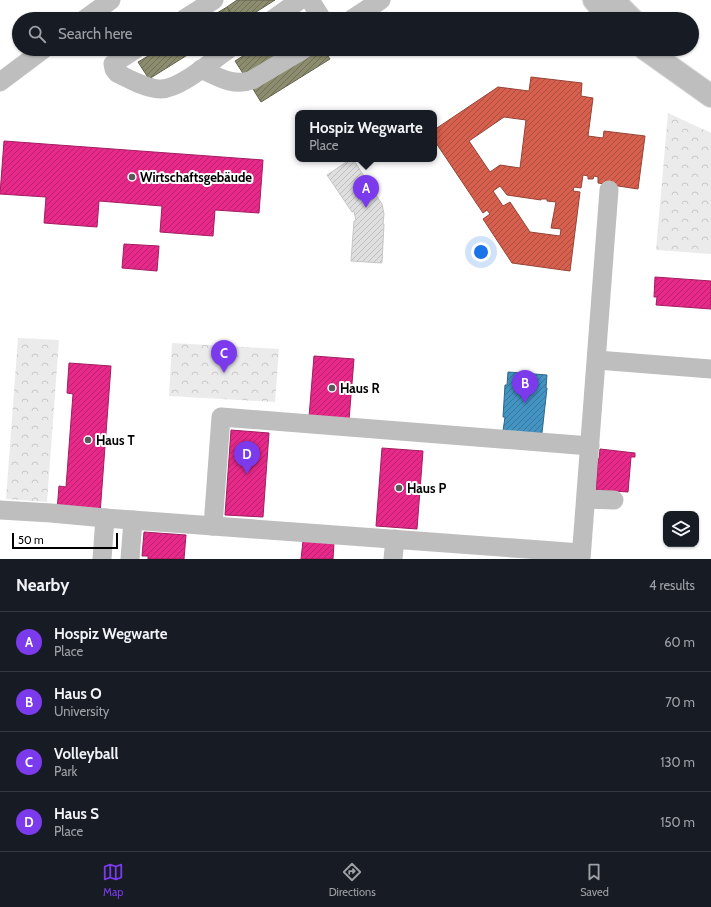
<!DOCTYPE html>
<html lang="en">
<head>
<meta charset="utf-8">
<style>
	:root { --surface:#171b24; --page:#242831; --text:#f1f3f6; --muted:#9ea1a6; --line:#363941; --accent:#7c3aed }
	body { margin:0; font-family:Cabin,sans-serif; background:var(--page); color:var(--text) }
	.controls { position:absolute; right:12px; bottom:12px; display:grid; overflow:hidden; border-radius:8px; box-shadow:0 1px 3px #0004 }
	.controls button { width:36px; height:36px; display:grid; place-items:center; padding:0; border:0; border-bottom:1px solid var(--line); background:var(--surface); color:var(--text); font:20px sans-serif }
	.scale { position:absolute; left:12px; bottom:10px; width:106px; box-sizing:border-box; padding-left:4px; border:2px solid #000; border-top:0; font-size:11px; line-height:14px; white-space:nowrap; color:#000; -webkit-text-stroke:3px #fff; paint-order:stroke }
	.you { position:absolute; left:481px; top:252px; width:14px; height:14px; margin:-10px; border:3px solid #fff; border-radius:50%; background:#1a73e8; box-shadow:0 0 0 6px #1a73e833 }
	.badge { display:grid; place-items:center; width:26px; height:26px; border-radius:50%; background:var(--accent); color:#fff; font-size:13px; font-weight:700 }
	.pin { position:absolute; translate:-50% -33px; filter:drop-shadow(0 1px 2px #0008) }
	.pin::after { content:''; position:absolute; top:21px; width:14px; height:12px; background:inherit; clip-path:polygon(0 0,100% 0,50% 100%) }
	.popup { position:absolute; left:295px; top:110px; width:142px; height:52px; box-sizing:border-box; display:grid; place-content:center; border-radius:8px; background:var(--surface); filter:drop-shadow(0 1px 3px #0005); font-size:13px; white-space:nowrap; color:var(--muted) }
	.popup b { font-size:15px; color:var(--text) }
	.popup::after { content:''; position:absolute; left:50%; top:100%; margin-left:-8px; border:8px solid transparent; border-top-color:var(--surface) }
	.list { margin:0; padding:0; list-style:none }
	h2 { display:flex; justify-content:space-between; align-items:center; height:52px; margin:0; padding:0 16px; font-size:17px }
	h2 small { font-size:13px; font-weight:400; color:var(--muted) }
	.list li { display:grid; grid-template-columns:26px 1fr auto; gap:12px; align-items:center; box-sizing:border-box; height:60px; padding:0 16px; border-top:1px solid var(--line) }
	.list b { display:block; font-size:15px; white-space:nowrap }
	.list p { margin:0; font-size:13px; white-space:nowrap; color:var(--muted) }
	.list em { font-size:13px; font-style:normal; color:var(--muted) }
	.icon { flex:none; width:22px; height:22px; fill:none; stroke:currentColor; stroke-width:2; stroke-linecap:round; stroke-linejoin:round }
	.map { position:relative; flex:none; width:711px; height:559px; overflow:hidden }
	.search { position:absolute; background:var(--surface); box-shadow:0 1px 3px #0004; left:12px; right:12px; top:12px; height:44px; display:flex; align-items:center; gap:10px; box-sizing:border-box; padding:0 14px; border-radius:22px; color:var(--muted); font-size:15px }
	.sheet { height:292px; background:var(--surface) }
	nav { display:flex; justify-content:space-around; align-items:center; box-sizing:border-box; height:56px; border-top:1px solid var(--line); background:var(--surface); font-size:11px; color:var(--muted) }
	nav a { display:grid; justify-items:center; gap:2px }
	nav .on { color:var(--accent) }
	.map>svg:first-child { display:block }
</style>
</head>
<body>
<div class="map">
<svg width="711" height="559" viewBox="0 0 711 559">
	<defs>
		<pattern id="park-crowns" width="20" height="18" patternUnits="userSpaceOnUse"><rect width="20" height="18" fill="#ebebeb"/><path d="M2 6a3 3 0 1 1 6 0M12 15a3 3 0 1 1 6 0" fill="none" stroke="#c8c8c8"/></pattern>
		<pattern id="shops-hatch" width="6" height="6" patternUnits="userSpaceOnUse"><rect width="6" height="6" fill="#d6604d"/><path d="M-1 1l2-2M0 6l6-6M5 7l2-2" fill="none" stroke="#ab4d3e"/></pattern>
		<pattern id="schools-hatch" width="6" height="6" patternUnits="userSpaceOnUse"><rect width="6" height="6" fill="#4393c3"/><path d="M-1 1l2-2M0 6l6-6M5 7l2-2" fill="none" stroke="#36769c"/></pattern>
		<pattern id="health-hatch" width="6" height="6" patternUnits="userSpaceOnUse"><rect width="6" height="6" fill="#e7298a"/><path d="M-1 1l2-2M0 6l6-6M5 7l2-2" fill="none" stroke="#b9216e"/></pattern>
		<pattern id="industry-hatch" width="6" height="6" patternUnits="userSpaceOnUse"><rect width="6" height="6" fill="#8c8c6e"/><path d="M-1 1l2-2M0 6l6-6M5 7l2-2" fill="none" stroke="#707058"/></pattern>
		<pattern id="building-hatch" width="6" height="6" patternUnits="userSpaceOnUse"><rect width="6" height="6" fill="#dfdfdf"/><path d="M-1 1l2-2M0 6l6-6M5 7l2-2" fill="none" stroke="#bebebe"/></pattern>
	</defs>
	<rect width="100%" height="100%" fill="#fff"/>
	<g fill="url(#park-crowns)">
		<polygon points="668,113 711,133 711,254 656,250"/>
		<polygon points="18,338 59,340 47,502 6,499"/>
		<polygon points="172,343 279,349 275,402 169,396"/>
	</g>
	<path fill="url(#shops-hatch)" stroke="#964336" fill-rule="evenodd" d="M531 77 582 83 581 96 593 98 588 136 603 138 604 131 645 136 638 189 598 183V177L594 176 593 179H588V176L583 175 581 188 574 187 573 191 580 192 570 271 512 263 483 219 490 214 487 210 483 213 434 140V130L498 87 529 91ZM504 117 526 120 520 168 500 165 490 172 469 141ZM500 186 507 195 541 200V199H547V201L556 202 551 228 561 229 560 236 530 232 510 202 503 206 493 191Z"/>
	<polygon fill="url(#schools-hatch)" stroke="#2f6788" points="508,372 547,375 546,388 547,388 542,433 503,431 505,417 503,417 505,385 507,385"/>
	<g fill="url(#health-hatch)" stroke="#a21d61">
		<polygon points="4,141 263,160 259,213 215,210 213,236 160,232 162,206 99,201 97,227 44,223 46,197 0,194"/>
		<polygon points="124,244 159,246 157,271 122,268"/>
		<polygon points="655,277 711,281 711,309 656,305 657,297 654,297"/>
		<polygon points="314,356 354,359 349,420 309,417"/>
		<polygon points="69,363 111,366 100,514 57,511 59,486 66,487 73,394 67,393"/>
		<polygon points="231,430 269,433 263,517 225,515"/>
		<polygon points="382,448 423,451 417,529 376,526"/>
		<polygon points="600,449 635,453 635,457 631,457 628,492 596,490 598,459 599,459"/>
		<polygon points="144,532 186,535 184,559 148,559 148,556 142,556"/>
		<polygon points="303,541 334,543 333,559 301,559"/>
	</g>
	<g fill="url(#industry-hatch)" stroke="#62624d">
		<polygon points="237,0 275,0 245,19 235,19 227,7"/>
		<polygon points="227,7 235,19 207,19"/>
		<polygon points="160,49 197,49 149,79 138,62"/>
		<polygon points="254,49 278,49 282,55 246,78 235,61"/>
		<polygon points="317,49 323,49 330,59 261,102 253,89"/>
	</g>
	<polygon fill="url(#building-hatch)" stroke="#c6c6c6" points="351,159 353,159 382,204 384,214 383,224 384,224 382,263 351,261 354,221 356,221 354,211 352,212 327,175"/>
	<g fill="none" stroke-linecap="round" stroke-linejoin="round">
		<defs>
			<g id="major">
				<polyline points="594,0 611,19"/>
				<polyline points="613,0 632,19"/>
				<polyline points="645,49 711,96"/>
			</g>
		</defs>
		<use href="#major" stroke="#dbdbdb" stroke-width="24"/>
		<g stroke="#bebebe" stroke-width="19">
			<polyline points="310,0 322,19"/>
			<polyline points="85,19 111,0"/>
			<polyline points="184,19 214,0"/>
			<polyline points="273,19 300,0"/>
			<polyline points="352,19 381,0"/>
			<path d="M136 49 113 64 114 69 117 73C130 79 146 89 161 89 180 89 213 60 229 49"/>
			<path d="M201 69C218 77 234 87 252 80L304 49"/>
			<polyline points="0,82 44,49"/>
			<polyline points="597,360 711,369"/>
			<polyline points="586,499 614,500"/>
			<polyline points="0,510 51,513 105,518 102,559"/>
			<polyline points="105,518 581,553"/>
			<polyline points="213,526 221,417 590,446"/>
			<polyline points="130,559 133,520"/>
			<polyline points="393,559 395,539"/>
			<polyline points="581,559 609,190"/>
		</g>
		<use href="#major" stroke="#bebebe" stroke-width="22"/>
	</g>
	<g fill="#595959" stroke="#fff" stroke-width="1.5">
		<circle cx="132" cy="177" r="4"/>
		<circle cx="332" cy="388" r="4"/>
		<circle cx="88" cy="440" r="4"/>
		<circle cx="399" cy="488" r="4"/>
	</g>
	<g text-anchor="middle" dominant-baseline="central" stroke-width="4" stroke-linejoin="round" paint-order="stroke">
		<g font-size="13" font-weight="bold" fill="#000" stroke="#fff" text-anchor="start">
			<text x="140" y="177">Wirtschaftsgebäude</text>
			<text x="340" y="388">Haus R</text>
			<text x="96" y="440">Haus T</text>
			<text x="407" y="488">Haus P</text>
		</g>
	</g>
</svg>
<div class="controls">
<button><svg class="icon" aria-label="layers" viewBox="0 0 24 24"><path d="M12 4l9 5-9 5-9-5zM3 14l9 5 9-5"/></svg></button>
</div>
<div class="scale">50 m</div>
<div class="you"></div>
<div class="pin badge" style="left:366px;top:208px">A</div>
<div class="popup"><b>Hospiz Wegwarte</b>Place</div>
<div class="pin badge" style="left:525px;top:403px">B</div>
<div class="pin badge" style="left:224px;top:373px">C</div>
<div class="pin badge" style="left:247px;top:474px">D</div>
<div class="search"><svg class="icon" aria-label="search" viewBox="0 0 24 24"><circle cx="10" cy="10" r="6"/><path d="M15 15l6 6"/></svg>Search here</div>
</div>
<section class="sheet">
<h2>Nearby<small>4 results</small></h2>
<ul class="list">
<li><span class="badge">A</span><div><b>Hospiz Wegwarte</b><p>Place</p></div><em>60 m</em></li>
<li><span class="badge">B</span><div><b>Haus O</b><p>University</p></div><em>70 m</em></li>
<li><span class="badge">C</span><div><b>Volleyball</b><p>Park</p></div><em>130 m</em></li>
<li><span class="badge">D</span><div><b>Haus S</b><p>Place</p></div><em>150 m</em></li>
</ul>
</section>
<nav>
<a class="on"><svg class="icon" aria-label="map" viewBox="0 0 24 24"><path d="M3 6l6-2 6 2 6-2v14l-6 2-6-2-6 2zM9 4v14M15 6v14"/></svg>Map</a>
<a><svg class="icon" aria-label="directions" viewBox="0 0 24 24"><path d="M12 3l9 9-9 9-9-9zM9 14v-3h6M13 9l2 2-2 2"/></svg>Directions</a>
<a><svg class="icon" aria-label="saved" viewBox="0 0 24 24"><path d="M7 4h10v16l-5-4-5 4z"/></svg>Saved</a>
</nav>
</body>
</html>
